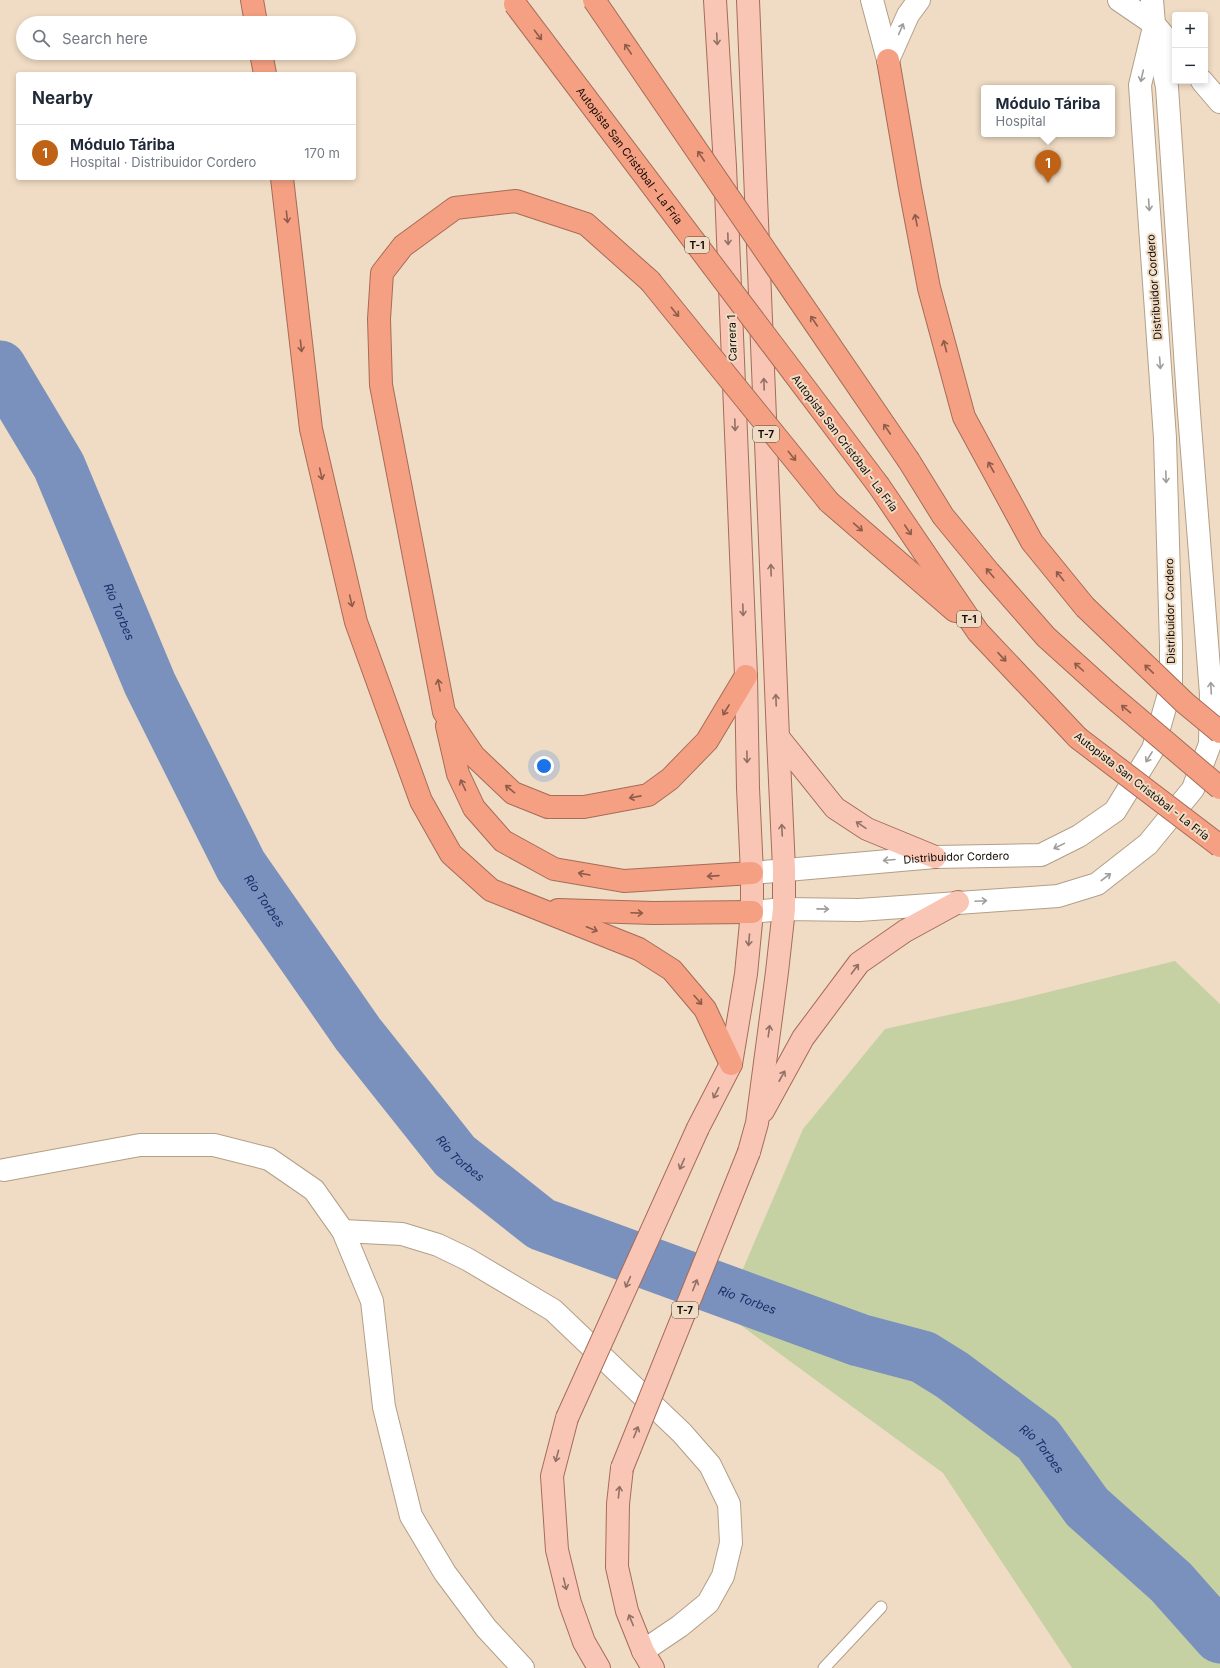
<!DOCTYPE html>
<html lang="en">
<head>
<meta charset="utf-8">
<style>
	:root { --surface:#fff; --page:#f2f2f3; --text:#1f2937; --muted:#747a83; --line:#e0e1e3; --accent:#c06216 }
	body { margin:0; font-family:Inter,sans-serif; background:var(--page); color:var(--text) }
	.controls { position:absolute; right:12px; top:12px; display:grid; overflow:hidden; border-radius:4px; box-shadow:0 2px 6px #0003 }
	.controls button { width:36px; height:36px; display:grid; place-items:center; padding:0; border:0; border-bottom:1px solid var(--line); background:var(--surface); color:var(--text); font:20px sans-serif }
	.you { position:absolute; left:544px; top:766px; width:14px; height:14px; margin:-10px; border:3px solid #fff; border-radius:50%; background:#1a73e8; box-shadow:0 0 0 6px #1a73e833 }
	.badge { display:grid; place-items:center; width:26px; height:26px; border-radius:50%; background:var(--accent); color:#fff; font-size:13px; font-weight:700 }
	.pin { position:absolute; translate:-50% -33px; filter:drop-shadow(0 1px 2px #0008) }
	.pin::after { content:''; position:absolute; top:21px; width:14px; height:12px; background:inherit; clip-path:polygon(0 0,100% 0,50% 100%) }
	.popup { position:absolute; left:981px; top:85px; width:134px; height:52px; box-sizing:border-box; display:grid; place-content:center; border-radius:4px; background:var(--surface); filter:drop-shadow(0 1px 3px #0005); font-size:13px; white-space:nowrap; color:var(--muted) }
	.popup b { font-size:15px; color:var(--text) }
	.popup::after { content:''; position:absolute; left:50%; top:100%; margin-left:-8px; border:8px solid transparent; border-top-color:var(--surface) }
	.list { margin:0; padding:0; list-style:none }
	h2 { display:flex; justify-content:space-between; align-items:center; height:52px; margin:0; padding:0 16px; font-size:17px }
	h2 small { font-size:13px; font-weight:400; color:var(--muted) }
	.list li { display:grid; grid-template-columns:26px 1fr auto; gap:12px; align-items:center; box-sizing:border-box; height:56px; padding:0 16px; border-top:1px solid var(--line) }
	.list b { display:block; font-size:15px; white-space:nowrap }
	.list p { margin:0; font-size:13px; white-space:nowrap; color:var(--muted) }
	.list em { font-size:13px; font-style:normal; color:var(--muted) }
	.icon { flex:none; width:22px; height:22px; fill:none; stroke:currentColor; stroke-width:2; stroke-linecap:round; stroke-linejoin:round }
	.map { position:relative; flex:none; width:1220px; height:1668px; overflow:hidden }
	.search { position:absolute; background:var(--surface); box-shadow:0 2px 6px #0003; left:16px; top:16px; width:340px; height:44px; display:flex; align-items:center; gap:10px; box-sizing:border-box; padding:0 14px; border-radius:22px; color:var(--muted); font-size:15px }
	.panel { position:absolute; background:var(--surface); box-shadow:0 2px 6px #0003; left:16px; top:72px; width:340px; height:108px; border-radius:4px }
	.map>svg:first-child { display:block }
</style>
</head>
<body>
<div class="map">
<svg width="1220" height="1668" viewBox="0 0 1220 1668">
	<rect width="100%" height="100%" fill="#f0dcc4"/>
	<polygon fill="#c5d1a3" points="1175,961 1220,1004 1220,1668 1072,1668 943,1473 724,1313 803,1129 885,1029 1020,999"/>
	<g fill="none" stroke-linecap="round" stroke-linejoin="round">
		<path stroke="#7a90bd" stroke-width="53" id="s1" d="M0 367 59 466 150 684 241 866 358 1034 455 1156 541 1224 859 1340 923 1357 952 1375 1038 1439 1087 1507 1171 1582 1220 1637"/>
		<defs>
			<polyline id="lane" points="824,1668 881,1607"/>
			<g id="street">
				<polyline points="872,0 888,60"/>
				<polyline points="1119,0 1154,24 1175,49"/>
				<polyline points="888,60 908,15 919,0"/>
				<polyline points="1202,81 1220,102"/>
				<path id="s2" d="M752 873 935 857 1041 855 1079 836 1115 811 1153 749 1171 687V646L1165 438 1140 85 1153 31"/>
				<polyline points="752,912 784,909 859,910 1058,896 1097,884 1148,844 1193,789 1210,744 1211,694 1189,413 1167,87 1154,24 1152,0"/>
				<polyline points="4,1170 140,1145 214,1145 269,1159 314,1190 343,1231 372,1301 384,1407 411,1516 445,1573 486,1628 523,1668"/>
				<polyline points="343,1231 402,1234 438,1245 467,1259 553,1310 682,1433 710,1465 729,1504 731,1543 723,1576 708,1603 680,1626 643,1651"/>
			</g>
			<g id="primary">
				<polyline points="748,0 778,737 784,869 784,909 777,972 757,1123 749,1152"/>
				<polyline points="778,737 835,808 867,829 935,857"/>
				<polyline points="763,1111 803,1038 859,963 905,931 958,902"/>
				<polyline points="698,1128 731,1064 746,974 752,912 752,873 748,788 746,676 725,166 715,0"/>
				<polyline points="567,1418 552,1476 557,1550 570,1603 584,1642 599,1668"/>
				<polyline points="622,1468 618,1504 617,1567 627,1611 643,1651 653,1668"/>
			</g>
			<g id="highway">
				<polyline points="252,0 256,23"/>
				<polyline points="261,53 265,74"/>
				<polyline points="888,60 910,188 929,288 964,417 1032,542 1085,607"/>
				<polyline points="282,178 311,429 356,622 421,801 451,854 491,890 639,949 672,970 705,1009 731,1064"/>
				<polyline points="650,281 586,224 516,201 455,208 403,246 382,273 379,319 381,385 444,712 474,756 513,793 548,807 584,807 648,795 670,779 707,741 746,676"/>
				<polyline points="909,461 943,516 989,572 1046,637 1108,693"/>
				<polyline points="879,486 978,632 1078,738"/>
				<polyline points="829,502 955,611"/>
				<polyline points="447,726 458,774 474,808 503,841 554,869 624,881 752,873"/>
				<polyline points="558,910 653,913 752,912"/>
			</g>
		</defs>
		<use href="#lane" stroke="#b29f88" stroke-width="13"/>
		<use href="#street" stroke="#b29f88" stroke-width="24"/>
		<use href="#primary" stroke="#a56c57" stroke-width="24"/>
		<use href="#highway" stroke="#a56c57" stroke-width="24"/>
		<use href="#lane" stroke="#fff" stroke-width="11"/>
		<use href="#street" stroke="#fff" stroke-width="22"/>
		<use href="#primary" stroke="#f9c6b5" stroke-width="22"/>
		<use href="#highway" stroke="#f5a083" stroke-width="22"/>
		<defs>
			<g id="primary-bridge">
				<polyline points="567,1418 698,1128"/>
				<polyline points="622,1468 749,1152"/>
			</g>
			<g id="highway-bridge">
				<polyline points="594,0 909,461"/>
				<path id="s3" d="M515 4 879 486"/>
				<polyline points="650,281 829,502"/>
				<polyline points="1085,607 1185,703 1220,732"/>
				<polyline points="1108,693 1220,788"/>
				<polyline points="1078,738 1220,846"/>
			</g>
		</defs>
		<use href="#primary-bridge" stroke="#a56c57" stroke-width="24" stroke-linecap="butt"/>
		<use href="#highway-bridge" stroke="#a56c57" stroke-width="24" stroke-linecap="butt"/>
		<use href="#primary-bridge" stroke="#f9c6b5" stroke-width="22"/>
		<use href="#highway-bridge" stroke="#f5a083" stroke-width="22"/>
	</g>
	<defs><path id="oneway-shaft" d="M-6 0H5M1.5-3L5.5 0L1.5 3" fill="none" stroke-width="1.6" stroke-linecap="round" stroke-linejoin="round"/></defs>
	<g stroke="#a09d9b">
		<use href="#oneway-shaft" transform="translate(901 29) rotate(-67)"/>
		<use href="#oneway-shaft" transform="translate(1142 76) rotate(103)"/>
		<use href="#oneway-shaft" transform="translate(1149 205) rotate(86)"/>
		<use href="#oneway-shaft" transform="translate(1160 363) rotate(86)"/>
		<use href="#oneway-shaft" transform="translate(1166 477) rotate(88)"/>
		<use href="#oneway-shaft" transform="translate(1211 688) rotate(-93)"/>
		<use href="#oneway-shaft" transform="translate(1149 757) rotate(122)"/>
		<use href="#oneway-shaft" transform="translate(1059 846) rotate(154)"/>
		<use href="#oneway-shaft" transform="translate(889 860) rotate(175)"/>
		<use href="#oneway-shaft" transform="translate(1106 877) rotate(-37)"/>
		<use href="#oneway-shaft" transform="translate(981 901) rotate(-3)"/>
		<use href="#oneway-shaft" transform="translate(823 909) rotate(1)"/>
	</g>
	<g stroke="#8e5c4a">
		<use href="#oneway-shaft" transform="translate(538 35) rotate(53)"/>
		<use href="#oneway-shaft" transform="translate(628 49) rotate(-124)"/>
		<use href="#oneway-shaft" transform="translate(701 156) rotate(-124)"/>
		<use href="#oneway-shaft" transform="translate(287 217) rotate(84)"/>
		<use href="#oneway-shaft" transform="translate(916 220) rotate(-101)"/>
		<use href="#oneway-shaft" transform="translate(675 312) rotate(51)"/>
		<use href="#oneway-shaft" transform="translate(814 321) rotate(-124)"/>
		<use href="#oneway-shaft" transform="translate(301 346) rotate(84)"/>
		<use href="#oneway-shaft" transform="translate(945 346) rotate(-105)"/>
		<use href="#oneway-shaft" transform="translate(887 429) rotate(-124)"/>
		<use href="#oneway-shaft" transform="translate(792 456) rotate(51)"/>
		<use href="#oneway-shaft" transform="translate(991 467) rotate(-119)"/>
		<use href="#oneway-shaft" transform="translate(321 474) rotate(77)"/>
		<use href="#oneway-shaft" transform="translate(858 527) rotate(41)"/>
		<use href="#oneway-shaft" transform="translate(908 530) rotate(56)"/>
		<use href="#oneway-shaft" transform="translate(990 573) rotate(-130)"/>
		<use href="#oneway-shaft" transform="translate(1060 576) rotate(-129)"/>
		<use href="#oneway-shaft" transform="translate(351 601) rotate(77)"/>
		<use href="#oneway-shaft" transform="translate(1002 657) rotate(47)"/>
		<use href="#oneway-shaft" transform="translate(1079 667) rotate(-138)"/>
		<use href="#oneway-shaft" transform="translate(1149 669) rotate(-136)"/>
		<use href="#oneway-shaft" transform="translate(439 685) rotate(-101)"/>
		<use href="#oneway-shaft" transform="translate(1126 709) rotate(-140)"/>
		<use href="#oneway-shaft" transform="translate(726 710) rotate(121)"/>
		<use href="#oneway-shaft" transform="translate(463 785) rotate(-115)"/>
		<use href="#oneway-shaft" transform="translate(510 789) rotate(-141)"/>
		<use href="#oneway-shaft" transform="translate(635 797) rotate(169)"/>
		<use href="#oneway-shaft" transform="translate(584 874) rotate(-170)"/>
		<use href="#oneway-shaft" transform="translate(713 876) rotate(176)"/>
		<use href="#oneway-shaft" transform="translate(637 913) rotate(2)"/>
		<use href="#oneway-shaft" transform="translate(592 929) rotate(22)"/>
		<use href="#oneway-shaft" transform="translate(698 1000) rotate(49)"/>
	</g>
	<g stroke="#917165">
		<use href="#oneway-shaft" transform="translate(717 39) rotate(87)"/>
		<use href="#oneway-shaft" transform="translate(728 239) rotate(88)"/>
		<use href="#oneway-shaft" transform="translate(764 384) rotate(-92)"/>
		<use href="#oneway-shaft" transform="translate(735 425) rotate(88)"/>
		<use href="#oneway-shaft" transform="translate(771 570) rotate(-92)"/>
		<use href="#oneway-shaft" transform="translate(743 610) rotate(88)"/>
		<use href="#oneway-shaft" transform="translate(776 700) rotate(-92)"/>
		<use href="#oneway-shaft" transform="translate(747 757) rotate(89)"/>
		<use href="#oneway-shaft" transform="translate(861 825) rotate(-146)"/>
		<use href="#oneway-shaft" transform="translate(782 830) rotate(-93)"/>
		<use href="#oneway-shaft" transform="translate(749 940) rotate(95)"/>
		<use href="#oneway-shaft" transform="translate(855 969) rotate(-53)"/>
		<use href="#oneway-shaft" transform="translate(769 1031) rotate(-82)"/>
		<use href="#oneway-shaft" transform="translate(782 1076) rotate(-61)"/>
		<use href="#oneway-shaft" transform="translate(716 1093) rotate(117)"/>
		<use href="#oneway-shaft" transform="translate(682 1164) rotate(114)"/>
		<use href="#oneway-shaft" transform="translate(628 1282) rotate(114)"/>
		<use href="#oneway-shaft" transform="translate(695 1285) rotate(-68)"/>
		<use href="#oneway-shaft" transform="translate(636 1432) rotate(-68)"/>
		<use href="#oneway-shaft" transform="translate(557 1456) rotate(105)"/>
		<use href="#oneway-shaft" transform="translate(619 1492) rotate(-84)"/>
		<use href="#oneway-shaft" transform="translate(565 1584) rotate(76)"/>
		<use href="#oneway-shaft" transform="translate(631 1620) rotate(-112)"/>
	</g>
	<g text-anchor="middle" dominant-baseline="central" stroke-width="4" stroke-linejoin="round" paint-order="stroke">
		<g fill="#f0dcc4" stroke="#54493e" stroke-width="1">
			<rect x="685" y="237" width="24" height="16" rx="3"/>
			<rect x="753" y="426" width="26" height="16" rx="3"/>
			<rect x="957" y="611" width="24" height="16" rx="3"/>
			<rect x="672" y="1302" width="26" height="16" rx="3"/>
		</g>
		<g font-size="10" font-weight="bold" fill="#110a04">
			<text x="697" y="245">T-1</text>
			<text x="766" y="434">T-7</text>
			<text x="969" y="619">T-1</text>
			<text x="685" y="1310">T-7</text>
		</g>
		<g font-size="11" fill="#110a04" stroke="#f0dcc4">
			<text stroke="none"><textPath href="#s3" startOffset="190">Autopista San Cristóbal - La Fría</textPath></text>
			<text transform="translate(1154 287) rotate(-94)">Distribuidor Cordero</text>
			<text transform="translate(732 338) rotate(-92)">Carrera 1</text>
			<text transform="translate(845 443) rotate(53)">Autopista San Cristóbal - La Fría</text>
			<text transform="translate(1170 611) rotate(-91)">Distribuidor Cordero</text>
			<text transform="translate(1142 786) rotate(38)">Autopista San Cristóbal - La Fría</text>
			<text stroke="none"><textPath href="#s2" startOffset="205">Distribuidor Cordero</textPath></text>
		</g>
		<g font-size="12" font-style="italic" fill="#172e66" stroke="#f0dcc4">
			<text stroke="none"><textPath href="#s1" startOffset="273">Río Torbes</textPath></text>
			<text stroke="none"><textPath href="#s1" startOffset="597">Río Torbes</textPath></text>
			<text stroke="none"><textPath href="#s1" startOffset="921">Río Torbes</textPath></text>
			<text stroke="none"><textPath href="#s1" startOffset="1245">Río Torbes</textPath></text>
			<text stroke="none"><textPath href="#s1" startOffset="1581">Río Torbes</textPath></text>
		</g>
	</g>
</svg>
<div class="controls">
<button>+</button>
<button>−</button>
</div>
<div class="you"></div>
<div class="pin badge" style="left:1048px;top:183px">1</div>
<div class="popup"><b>Módulo Táriba</b>Hospital</div>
<div class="search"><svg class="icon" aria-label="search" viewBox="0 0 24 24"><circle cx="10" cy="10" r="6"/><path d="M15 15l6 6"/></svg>Search here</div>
<section class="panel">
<h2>Nearby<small></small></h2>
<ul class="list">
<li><span class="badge">1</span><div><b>Módulo Táriba</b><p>Hospital · Distribuidor Cordero</p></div><em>170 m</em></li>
</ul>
</section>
</div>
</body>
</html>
